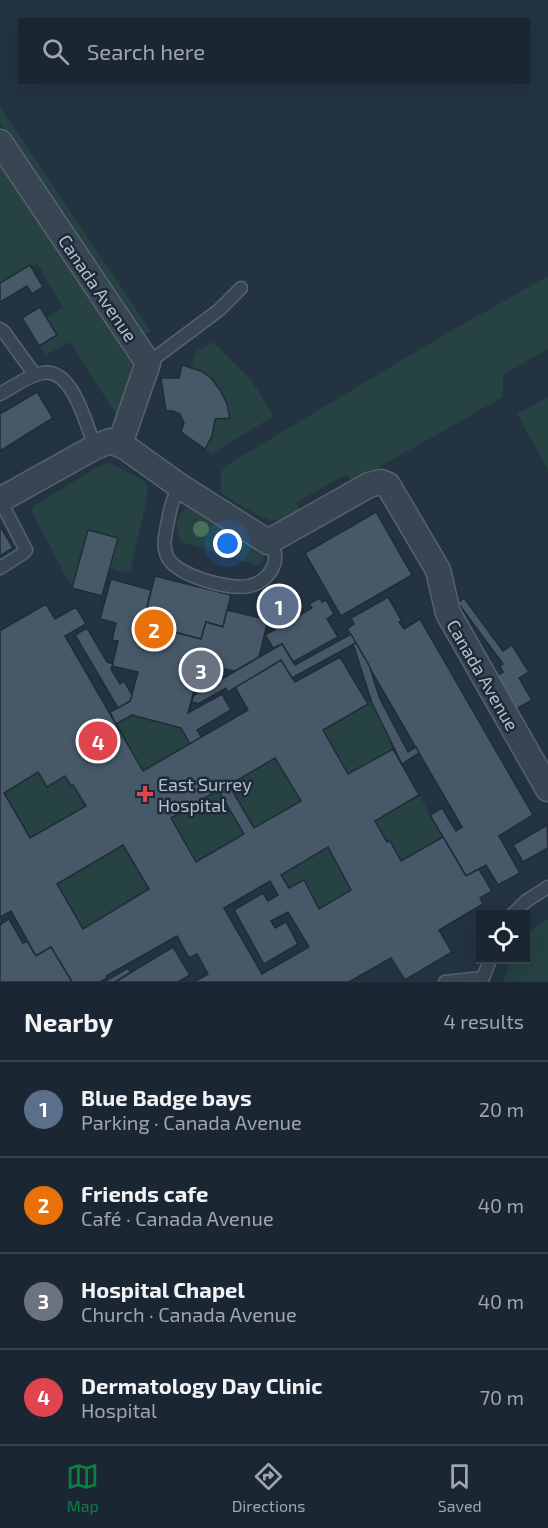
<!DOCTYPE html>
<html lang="en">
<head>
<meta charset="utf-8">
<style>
	:root { --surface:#1a2632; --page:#27323e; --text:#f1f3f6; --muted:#9fa5ac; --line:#38434d; --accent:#0b8043 }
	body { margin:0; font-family:"Exo 2",sans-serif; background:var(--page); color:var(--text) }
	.controls { position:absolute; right:18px; bottom:18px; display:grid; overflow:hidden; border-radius:0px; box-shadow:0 6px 24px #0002 }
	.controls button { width:54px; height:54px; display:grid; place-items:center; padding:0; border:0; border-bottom:2px solid var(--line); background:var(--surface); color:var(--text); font:30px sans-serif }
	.you { position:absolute; left:228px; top:544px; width:21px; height:21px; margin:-15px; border:4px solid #fff; border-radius:50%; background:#1a73e8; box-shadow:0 0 0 9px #1a73e833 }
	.badge { display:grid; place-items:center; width:39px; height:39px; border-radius:50%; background:var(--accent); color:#fff; font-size:20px; font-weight:700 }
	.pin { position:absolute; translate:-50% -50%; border:3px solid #fff; box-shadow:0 2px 6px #0006 }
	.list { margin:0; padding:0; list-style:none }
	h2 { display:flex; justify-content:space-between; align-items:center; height:78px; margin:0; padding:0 24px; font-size:26px }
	h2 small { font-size:20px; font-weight:400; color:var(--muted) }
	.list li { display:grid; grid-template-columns:39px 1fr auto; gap:18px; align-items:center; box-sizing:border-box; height:96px; padding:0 24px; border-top:2px solid var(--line) }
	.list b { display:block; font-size:22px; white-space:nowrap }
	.list p { margin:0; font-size:20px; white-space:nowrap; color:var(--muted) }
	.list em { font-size:20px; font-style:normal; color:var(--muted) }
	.icon { flex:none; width:33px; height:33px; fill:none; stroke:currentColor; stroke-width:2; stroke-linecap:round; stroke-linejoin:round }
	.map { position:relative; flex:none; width:548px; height:982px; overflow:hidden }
	.search { position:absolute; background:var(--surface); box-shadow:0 6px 24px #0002; left:18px; right:18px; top:18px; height:66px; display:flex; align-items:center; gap:15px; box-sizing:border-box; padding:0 21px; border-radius:0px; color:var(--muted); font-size:22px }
	.sheet { height:462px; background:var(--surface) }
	nav { display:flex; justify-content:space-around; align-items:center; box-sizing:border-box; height:84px; border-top:2px solid var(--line); background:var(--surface); font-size:16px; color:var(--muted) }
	nav a { display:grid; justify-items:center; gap:3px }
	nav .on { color:var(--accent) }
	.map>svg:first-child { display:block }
</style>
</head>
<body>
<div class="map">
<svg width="548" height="982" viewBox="0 0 548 982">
	<rect width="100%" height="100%" fill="#233342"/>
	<g fill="#264243">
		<polygon points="0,107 151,331 142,337 0,124"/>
		<polygon points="0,168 11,170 136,356 126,400 119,419 70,342 46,355 39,346 57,335 47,318 63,307 37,263 0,283"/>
		<path d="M548 276V349L503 375V397L353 482 347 474 297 502 301 511C294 515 287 520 278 520 262 522 235 501 221 493L220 475 225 466 432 342Z"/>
		<path d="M213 342 251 380 274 416 211 454 205 449 213 436 215 419 230 418C228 393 213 376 191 367L197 351Z"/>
		<polygon points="548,397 548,470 517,414"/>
		<polygon points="110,463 145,481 148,493 131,569 124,573 110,568 72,588 34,516 32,509 37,504 99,466"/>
		<path d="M186 509H193L258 550 264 555 263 562 257 565 182 542C174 531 175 519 186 509Z"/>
		<polygon points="371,701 391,738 388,740 393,749 348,774 323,730"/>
		<polygon points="132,715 181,728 190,744 143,771 116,724"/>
		<polygon points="275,758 301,801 254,828 229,785"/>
		<polygon points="38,772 65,776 71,786 73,785 86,806 30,838 4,793"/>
		<polygon points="218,790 244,834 196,862 171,818"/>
		<polygon points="419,795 443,837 401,861 375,821"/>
		<polygon points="123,845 149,889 83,929 57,884"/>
		<polygon points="328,847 351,890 319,909 304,880 289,888 281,875"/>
		<polygon points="548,919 548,982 503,982 511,960 526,960 526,936 537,925"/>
	</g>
	<g fill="#475969" stroke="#1f2c39" stroke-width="1.5" fill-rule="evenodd">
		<polygon points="30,265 43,287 32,294 27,286 0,302 0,283"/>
		<polygon points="40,307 57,335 39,346 22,318"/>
		<polygon points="182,365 201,371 211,378 220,390 227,404 230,418 215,419 212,436 205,449 181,432 184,423 180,414 173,411 166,411 161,378 179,378"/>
		<polygon points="37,392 53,418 0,451 0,414"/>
		<polygon points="376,512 412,575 341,616 305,553"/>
		<polygon points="0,526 13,548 0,556"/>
		<polygon points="88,530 118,538 102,596 72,588"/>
		<polygon points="155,576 231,595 223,627 206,622 201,639 158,628 162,611 147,607"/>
		<polygon points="111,579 151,590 147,607 162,611 158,628 201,639 206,622 223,627 227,610 268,620 259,657 235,671 218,668 213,684 197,680 188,713 222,694 231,710 197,730 202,738 190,744 181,728 132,715 116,724 110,712 130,701 138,672 112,666 118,641 112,640 116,623 100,619"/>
		<polygon points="388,597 402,621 399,622 404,629 420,619 533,815 499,836 520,873 498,885 486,865 466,876 430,815 442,808 456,831 462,827 347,629 354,624 351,618"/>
		<polygon points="320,598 322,602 326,600 334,614 327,619 338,637 293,662 282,644 273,648 265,635 312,608 309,604"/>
		<polygon points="464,598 503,651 512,645 529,672 519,678 532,700 514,710 495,677 503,672 500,666 503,664 458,603"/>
		<path d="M46 604 55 619 76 607 86 624 65 636 143 771 248 710 235 687 281 660 295 682 340 657 368 704 323 730 348 774 393 749 419 795 375 821 387 842 390 841 401 861 443 837 466 876 479 869 492 891 480 898 483 904 439 930 452 952 405 980 391 958 349 982H194L208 974 197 954 189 958 177 936 106 976 107 978 100 982H72L51 947 36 956 11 911 0 917V629L1 630ZM275 758 301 801 254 828 229 785ZM38 772 47 787 65 776 71 786 73 785 86 806 30 838 4 793ZM218 790 244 834 196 862 171 818ZM123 845 149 889 83 929 57 884ZM328 847 351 890 319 909 304 880 289 888 281 875ZM270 881 278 895 268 901 263 893 234 910 264 964 298 944 286 922 275 928 271 921 288 912 309 947 262 974 224 908Z"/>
		<polygon points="87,628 107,662 113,664 111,669 120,684 124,681 132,695 130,701 118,708 75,635"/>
		<polygon points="351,634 356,643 292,678 281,660 228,692 226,688 198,704 195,702 191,704 194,695 282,644 295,665"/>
		<polygon points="356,643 369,665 380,699 408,752 416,747 419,753 402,764 372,703 353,644"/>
		<polygon points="547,825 548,848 523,862 513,845"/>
		<polygon points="9,919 23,943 27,941 36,956 51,947 72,982 0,982 0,925"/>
		<polygon points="173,947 190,975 178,982 115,982"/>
		<polygon points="128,968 131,972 115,982 104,982"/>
	</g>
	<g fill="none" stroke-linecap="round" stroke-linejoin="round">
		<defs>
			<g id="lane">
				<polyline points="0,329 4,332 35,375"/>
				<polyline points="148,363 219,310 241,288"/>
				<path d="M0 394C13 387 27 376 42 373 73 367 86 425 95 447"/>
				<path d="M181 487C171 498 170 512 167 526 165 537 162 547 168 558 178 576 229 590 249 586 269 582 285 558 268 542"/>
				<polyline points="0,568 22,554 26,550 0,500"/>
				<polyline points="513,914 526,901 548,887"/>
				<polyline points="445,982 483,978 490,960"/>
			</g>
			<g id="street">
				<polyline points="0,142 148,363 120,444"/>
				<polyline points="0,500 95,447 110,441 125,447 181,487 268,542 369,485 381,482 388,485 438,570 448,613 548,789"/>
			</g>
		</defs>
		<use href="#lane" stroke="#56636f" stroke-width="15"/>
		<use href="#street" stroke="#56636f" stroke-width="27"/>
		<use href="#lane" stroke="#384552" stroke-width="12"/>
		<use href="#street" stroke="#384552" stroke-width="24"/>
	</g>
	<g fill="#4a6e5c">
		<circle cx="201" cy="529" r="8"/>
		<circle cx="222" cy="541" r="8"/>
	</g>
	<path fill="#e0444e" stroke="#1d2a37" stroke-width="2" d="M142 785h6v6h6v6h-6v6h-6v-6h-6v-6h6z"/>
	<g text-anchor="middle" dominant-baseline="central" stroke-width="5" stroke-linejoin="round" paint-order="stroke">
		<g font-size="18" fill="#b5c0cc" stroke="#1d2a37">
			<text transform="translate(98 288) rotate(56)">Canada Avenue</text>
			<text transform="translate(483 675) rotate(60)">Canada Avenue</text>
		</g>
		<g font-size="18" fill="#b5c0cc" stroke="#1d2a37" text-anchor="start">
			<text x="158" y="784">East Surrey<tspan x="158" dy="21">Hospital</tspan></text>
		</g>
	</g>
</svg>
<div class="controls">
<button><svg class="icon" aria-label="locate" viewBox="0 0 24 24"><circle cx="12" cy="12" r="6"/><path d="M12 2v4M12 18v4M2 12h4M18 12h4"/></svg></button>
</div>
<div class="you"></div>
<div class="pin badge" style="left:279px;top:606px;background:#5c6f8a">1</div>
<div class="pin badge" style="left:154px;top:629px;background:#e8710a">2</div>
<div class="pin badge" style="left:201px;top:670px;background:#6b7280">3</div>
<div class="pin badge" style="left:98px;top:741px;background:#e0444e">4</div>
<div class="search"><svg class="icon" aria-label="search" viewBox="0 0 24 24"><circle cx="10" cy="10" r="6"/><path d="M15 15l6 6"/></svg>Search here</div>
</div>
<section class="sheet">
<h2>Nearby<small>4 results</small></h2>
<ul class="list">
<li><span class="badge" style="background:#5c6f8a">1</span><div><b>Blue Badge bays</b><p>Parking · Canada Avenue</p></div><em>20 m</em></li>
<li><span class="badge" style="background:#e8710a">2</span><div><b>Friends cafe</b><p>Café · Canada Avenue</p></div><em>40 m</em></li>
<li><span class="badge" style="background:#6b7280">3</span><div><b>Hospital Chapel</b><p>Church · Canada Avenue</p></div><em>40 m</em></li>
<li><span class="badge" style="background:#e0444e">4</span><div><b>Dermatology Day Clinic</b><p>Hospital</p></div><em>70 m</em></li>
</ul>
</section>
<nav>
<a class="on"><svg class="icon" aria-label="map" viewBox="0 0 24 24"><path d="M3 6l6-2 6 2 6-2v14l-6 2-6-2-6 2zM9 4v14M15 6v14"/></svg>Map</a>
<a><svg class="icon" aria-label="directions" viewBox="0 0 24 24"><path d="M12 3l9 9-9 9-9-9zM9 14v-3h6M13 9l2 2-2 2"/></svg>Directions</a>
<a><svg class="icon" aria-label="saved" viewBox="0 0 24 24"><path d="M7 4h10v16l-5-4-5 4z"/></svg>Saved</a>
</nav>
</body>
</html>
